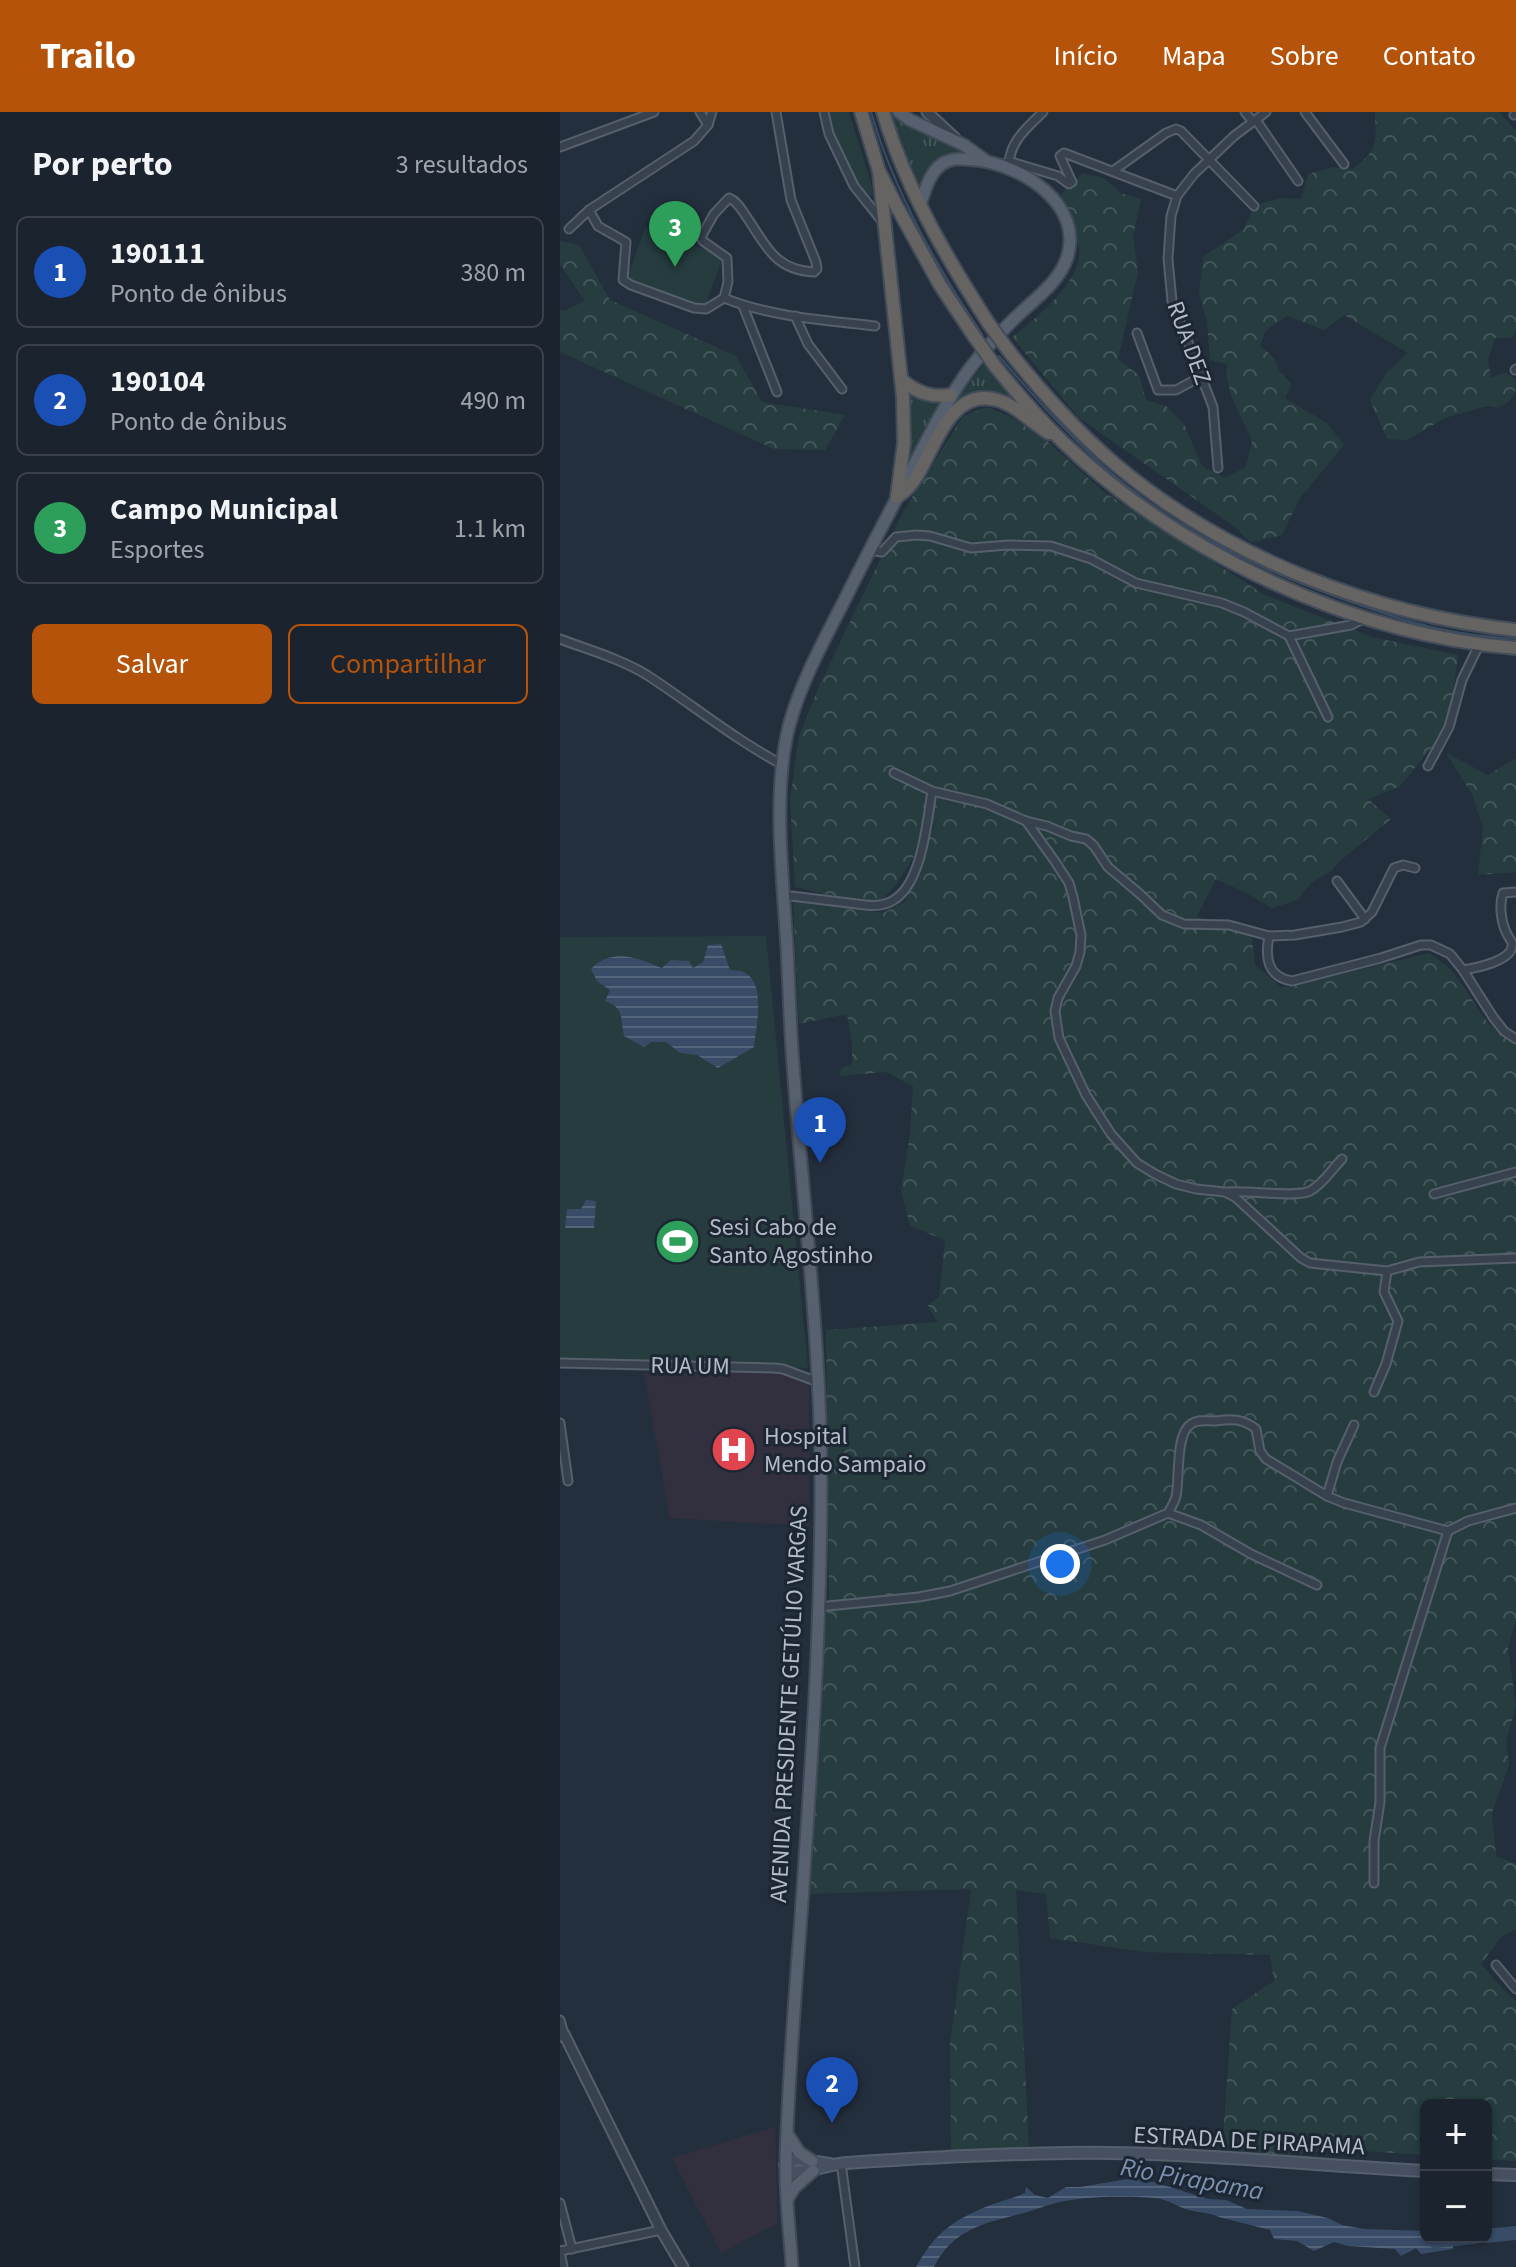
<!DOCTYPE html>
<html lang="pt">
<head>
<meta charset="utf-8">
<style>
	:root { --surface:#1b232e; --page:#282f3a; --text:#f1f3f6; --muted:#a0a4aa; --line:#39404a; --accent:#b45309 }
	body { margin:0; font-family:"Source Sans 3",sans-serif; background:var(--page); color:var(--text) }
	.controls { position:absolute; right:24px; bottom:24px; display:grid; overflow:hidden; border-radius:12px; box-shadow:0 2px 6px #0004 }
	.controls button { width:72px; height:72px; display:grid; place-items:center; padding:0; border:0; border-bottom:2px solid var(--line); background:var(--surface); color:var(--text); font:40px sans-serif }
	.you { position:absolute; left:500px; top:1452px; width:28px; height:28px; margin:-20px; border:6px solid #fff; border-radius:50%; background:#1a73e8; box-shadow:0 0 0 12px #1a73e833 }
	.badge { display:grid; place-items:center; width:52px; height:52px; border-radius:50%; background:var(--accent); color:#fff; font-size:26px; font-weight:700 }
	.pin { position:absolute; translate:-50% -66px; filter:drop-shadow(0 2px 4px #0008) }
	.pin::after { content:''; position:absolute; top:42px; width:28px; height:24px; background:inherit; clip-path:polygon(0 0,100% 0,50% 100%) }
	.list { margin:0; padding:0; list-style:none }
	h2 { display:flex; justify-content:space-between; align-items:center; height:104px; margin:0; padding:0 32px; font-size:34px }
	h2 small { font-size:26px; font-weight:400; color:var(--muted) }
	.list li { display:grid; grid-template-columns:52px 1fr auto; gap:24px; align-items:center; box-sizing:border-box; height:112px; margin:0 16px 16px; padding:0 16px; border:2px solid var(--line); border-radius:12px }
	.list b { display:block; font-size:30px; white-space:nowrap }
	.list p { margin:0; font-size:26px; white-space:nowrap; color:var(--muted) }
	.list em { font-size:26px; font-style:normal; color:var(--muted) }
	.actions { display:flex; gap:16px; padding:24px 32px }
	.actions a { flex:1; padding:18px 0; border:2px solid var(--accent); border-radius:12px; text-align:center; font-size:28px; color:var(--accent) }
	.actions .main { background:var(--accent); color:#fff }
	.map { position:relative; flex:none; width:956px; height:2155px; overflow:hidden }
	header { display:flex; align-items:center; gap:48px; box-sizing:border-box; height:112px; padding:0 40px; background:var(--accent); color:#fff }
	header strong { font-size:38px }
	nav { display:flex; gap:44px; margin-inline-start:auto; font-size:28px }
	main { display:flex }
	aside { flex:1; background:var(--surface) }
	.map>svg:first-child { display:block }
</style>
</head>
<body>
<header>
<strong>Trailo</strong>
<nav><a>Início</a><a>Mapa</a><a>Sobre</a><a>Contato</a></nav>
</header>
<main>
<aside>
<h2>Por perto<small>3 resultados</small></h2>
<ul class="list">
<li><span class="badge" style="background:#1a4fb4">1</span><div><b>190111</b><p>Ponto de ônibus</p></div><em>380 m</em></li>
<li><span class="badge" style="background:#1a4fb4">2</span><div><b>190104</b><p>Ponto de ônibus</p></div><em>490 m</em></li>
<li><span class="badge" style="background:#2e9e5b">3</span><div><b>Campo Municipal</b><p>Esportes</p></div><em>1.1 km</em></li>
</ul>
<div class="actions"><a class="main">Salvar</a><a>Compartilhar</a></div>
</aside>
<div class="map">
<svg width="956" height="2155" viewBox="0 0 956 2155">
	<defs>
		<pattern id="grass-tufts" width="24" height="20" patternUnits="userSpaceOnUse" patternTransform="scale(2)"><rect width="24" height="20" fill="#263c3f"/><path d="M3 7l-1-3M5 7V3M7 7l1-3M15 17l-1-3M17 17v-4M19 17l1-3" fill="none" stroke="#435659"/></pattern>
		<pattern id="forest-crowns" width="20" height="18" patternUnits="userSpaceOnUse" patternTransform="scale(2)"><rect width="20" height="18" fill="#263c3f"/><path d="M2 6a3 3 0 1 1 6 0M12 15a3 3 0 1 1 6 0" fill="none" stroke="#435659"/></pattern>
		<pattern id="water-rules" width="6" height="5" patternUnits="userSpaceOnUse" patternTransform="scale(2)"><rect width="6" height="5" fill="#394c67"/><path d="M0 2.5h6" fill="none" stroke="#53647b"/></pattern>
	</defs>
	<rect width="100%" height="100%" fill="#242f3e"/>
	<g fill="#32303f">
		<polygon points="219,1260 249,1269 249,1414 110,1406 84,1261"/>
		<polygon points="215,2015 218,2111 161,2141 112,2046"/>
	</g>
	<g fill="url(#grass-tufts)">
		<polygon points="328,0 332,0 349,14 404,38 380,48 360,84"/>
		<polygon points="424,252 467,302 433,283 388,300"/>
		<polygon points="349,280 366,288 380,289 345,356 350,318"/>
	</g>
	<g fill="url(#forest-crowns)">
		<path d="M815 0H939L956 19V219L952 226H935L928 247 931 266 946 260 956 268C956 285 952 288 938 296L930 293 885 306 847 328 827 327 810 288 827 260 848 241 784 203 764 218 727 204 706 218 700 233 715 247 719 259 732 272 725 286 767 311 784 333 740 386 722 423 691 431 675 415 518 305 452 225C474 209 524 167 519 137 515 119 506 100 500 83L523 61 544 66 561 81 581 87 573 124 578 160 558 247 579 263 586 288 606 294 624 312 642 354 665 366 686 355 692 329 672 286 666 263 667 252 650 248 647 210 639 182 643 145 684 117 694 94 720 86 741 87 748 62 773 55 793 57C819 37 816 31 815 0Z"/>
		<polygon points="0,129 19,133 50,188 176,244 202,290 285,303 265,338 214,337 0,240 0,198 4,199 25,189 0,152"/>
		<path d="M427 295 451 305 486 328 544 380 705 483 812 525 898 543 889 615 839 675 808 687 831 707 781 748 771 759 751 771 737 788 712 796 686 781 656 767 637 804 692 826 695 853 722 876 869 841C876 846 884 851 890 857 912 881 923 918 956 932V1509L948 1535 956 1594 946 1629 949 1653 932 1701 936 1744 956 1752V1817L941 1825 921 1852 942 1876 956 1889V2049L926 2047V1993H866V2043L787 2038 715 2043 662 2037 672 1897 714 1869 710 1843 583 1840 490 1826 486 1782 456 1778 469 2035 391 2038 390 1931 411 1777 249 1782 262 1548 269 1485 266 1218 377 1210 368 1193 379 1185 385 1128 350 1114 341 1078 350 1022 353 974 326 960 280 964 281 956 292 952V933L287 902 239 912 233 789 323 801 346 789 356 752 379 704 336 773 316 794 235 775 230 688 239 624 260 572 344 398 403 304Z"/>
		<polygon points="886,641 928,663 956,646 956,760 918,763 923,716 912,682"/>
	</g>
	<g fill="#263c3f">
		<path d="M267 0H289L311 71 313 82 310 84H306C286 59 278 30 267 0Z"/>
		<polygon points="85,116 163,144 145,194 67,166"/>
		<polygon points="206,824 248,1256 0,1250 0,825"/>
	</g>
	<g fill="url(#water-rules)">
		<path d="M161 832 170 858C174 859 179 858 183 860 207 869 196 915 194 935L158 956 137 943 120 941 106 930H91L84 935 64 924C60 906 65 896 45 889L50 878 37 869 31 857C52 835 78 846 102 856L111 848 129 849 133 856 143 850 148 833Z"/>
		<polygon points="26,1088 36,1089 34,1116 5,1116 7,1097 21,1097"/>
		<path d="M574 2066 594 2070 648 2087 666 2088 687 2097 737 2099 768 2106 782 2113 804 2117 866 2119V2125H893V2137L861 2142 856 2136 841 2144 835 2137 788 2134 774 2130 754 2139 737 2129 714 2127 710 2118 659 2105C649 2100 640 2101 629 2098 617 2095 608 2087 595 2086 564 2084 525 2084 496 2091 484 2094 472 2099 460 2102 424 2111 392 2118 374 2155H356C375 2121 393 2108 428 2094 441 2089 453 2087 465 2081L466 2075 475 2083 488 2086 506 2075H520Z"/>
	</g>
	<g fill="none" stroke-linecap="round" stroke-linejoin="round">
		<g stroke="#394c67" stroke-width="2">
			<path d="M311 0C334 80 376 154 422 222"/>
			<path d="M439 244C472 283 505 320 543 354 615 418 701 459 791 490 825 502 860 514 896 520 916 524 936 525 956 527"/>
		</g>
		<g stroke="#394c67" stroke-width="14">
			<polyline points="926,2124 956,2121"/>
			<polyline points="875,2129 914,2125"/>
		</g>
		<defs>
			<g id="minor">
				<polyline points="140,0 148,13"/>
				<path d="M152 0 148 13 134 29 29 98 38 114 66 130 63 168 71 173 134 196 146 197 164 186C211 205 264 208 315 214"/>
				<polyline points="264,0 269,22 294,74 322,109"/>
				<polyline points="685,0 693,10"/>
				<polyline points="745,0 784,52"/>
				<polyline points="954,3 956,2"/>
				<polyline points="696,8 738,69"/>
				<polyline points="0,35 94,0"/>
				<polyline points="448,49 498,64 509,72 512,70 500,44 504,41 617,84"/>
				<path d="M449 51C451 28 467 16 483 0"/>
				<polyline points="553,59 606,21 616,17 621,19 694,94"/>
				<polyline points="9,117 29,98"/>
				<path d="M164 186 168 170 167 146 143 129 141 125 154 102 169 86C177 89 181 97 186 104 206 133 214 158 254 160L257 157 256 150 231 88 216 0"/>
				<polyline points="183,194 217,280"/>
				<polyline points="235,204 248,232 282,277"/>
				<polyline points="577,221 598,278 616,278 640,265"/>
				<polyline points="955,258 956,257"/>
				<polyline points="658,356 653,295 612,189 608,147 611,104 617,84 634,62 674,24 706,0"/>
				<polyline points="309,438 322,440 336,425 356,423 370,424 411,436 448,433 491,434 531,447 576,471 662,491 684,500 729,524 791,513 805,506"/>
				<polyline points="729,524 768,605"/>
				<path d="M0 527C29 538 61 547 87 563 133 593 174 627 223 653"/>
				<polyline points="868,654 889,615 902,568 919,533"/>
				<polyline points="334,661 372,679"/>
				<polyline points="466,709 494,748 509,771 513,785 521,823 520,840 516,854 498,886 495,899 497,913 499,926 526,983 551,1022 577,1051 595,1062 616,1072 636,1077 665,1080 675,1085 741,1146 750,1151 827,1159 859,1150 956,1146"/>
				<polyline points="777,769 805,807"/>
				<path d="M223 783 305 793C313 794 322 794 330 790 362 776 367 709 372 679L427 692 466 709 487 714 511 724 526 727 534 734 548 755 580 782 602 803 624 812 669 813 709 824 735 823 782 815 801 810 812 800 834 756 843 753 855 756"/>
				<path d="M709 824C705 845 707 865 732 869L821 846 861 833H871L890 842 903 858 933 905 944 919 956 927"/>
				<path d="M903 858C915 856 955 849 952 831 952 830 946 821 946 820 941 809 939 792 943 781L956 780"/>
				<path d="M668 1080C688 1078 736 1086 750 1079 763 1072 772 1057 782 1047"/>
				<polyline points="874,1082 956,1060"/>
				<polyline points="0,1251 214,1256 223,1257 258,1270"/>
				<polyline points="814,1280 826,1252 838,1209 824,1180 827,1159"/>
				<polyline points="0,1311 8,1369"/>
				<polyline points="767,1384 777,1350 794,1313"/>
				<polyline points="608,1401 641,1413 691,1442 757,1473"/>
				<path d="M258 1495 359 1485 390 1479 545 1428 608 1401C611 1395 615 1390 616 1384 620 1367 615 1322 631 1312 638 1307 647 1309 655 1309 672 1307 682 1306 696 1317L700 1339 706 1347 767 1384 784 1391 888 1419 908 1409 956 1396"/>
				<polyline points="814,1771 814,1729 820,1690 820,1636 888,1419"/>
				<polyline points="936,1853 956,1877"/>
				<polyline points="0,1908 4,1922"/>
				<polyline points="281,2051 295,2155"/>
				<polyline points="0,2091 12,2137"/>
				<polyline points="0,2139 101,2118"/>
				<polyline points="0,2139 3,2155"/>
			</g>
			<g id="tertiary">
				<polyline points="367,0 395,26"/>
				<polyline points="0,1924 4,1922 101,2118 123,2155"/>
			</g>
			<g id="secondary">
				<path d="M270 2052 236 2047 225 2053 233 2060C252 2060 268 2052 287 2051 360 2046 433 2042 506 2041 626 2039 746 2053 866 2059"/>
				<polyline points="926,2062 956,2063"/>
			</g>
			<g id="primary">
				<polyline points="339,0 350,8 404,33 426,49"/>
				<polyline points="228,2023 239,2040 252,2049"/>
				<polyline points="228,2086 234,2076 253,2059"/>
				<path d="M232 2155C230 2120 225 2085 226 2050 228 1968 235 1886 241 1805 251 1661 261 1516 261 1372 261 1232 243 1092 233 952 230 913 229 874 227 835 223 766 212 681 229 614 242 565 269 520 291 475 310 437 330 399 350 361 368 326 385 291 408 259 421 241 438 223 454 207 473 188 498 172 507 146 524 92 462 53 416 48 404 47 392 45 382 52 369 61 365 79 360 93"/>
			</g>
			<g id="trunk">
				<polyline points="301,0 319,59 337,95 380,173 414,224"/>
				<path d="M323 0C346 77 386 145 429 212"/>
				<polyline points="319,59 343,285 344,331 337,385"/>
				<path d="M451 242C483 281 516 319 555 352 665 445 814 503 956 518"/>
				<path d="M435 254C456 280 479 307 504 331 622 443 793 523 956 536"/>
				<path d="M343 269C358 281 372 286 391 283"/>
				<path d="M337 385C344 380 350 375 355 367 374 339 390 274 437 288 456 293 472 311 489 321"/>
			</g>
		</defs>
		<use href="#minor" stroke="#565f6c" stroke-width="11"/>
		<use href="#tertiary" stroke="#565f6c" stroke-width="13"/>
		<use href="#secondary" stroke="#565f6c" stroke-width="14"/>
		<use href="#primary" stroke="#414a57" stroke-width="15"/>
		<use href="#trunk" stroke="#434c59" stroke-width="16"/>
		<use href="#minor" stroke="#38414e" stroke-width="7"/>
		<use href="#tertiary" stroke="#38414e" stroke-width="9"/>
		<use href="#secondary" stroke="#465061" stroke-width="10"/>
		<use href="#primary" stroke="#56606e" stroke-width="11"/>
		<use href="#trunk" stroke="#656462" stroke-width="12"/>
		<defs>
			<g id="trunk-bridge">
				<polyline points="429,212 451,242"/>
				<polyline points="414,224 435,254"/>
			</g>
		</defs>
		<use href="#trunk-bridge" stroke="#434c59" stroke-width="16" stroke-linecap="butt"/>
		<use href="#trunk-bridge" stroke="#656462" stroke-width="12"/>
	</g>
	<defs>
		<symbol id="stadium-disc" viewBox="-11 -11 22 22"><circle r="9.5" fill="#2e9e5b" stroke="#1d2633"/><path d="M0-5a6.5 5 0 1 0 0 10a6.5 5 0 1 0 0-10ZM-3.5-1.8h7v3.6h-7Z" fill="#fff"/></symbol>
		<symbol id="hospital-disc" viewBox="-11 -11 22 22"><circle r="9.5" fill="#e0444e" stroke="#1d2633"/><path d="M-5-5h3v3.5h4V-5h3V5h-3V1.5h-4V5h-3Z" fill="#fff"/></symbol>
	</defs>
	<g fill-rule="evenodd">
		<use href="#stadium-disc" x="92" y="1104" width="51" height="51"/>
		<use href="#hospital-disc" x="148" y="1312" width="51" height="51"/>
	</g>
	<g text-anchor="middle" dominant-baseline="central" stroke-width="6" stroke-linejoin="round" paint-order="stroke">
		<g font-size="24" fill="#b4bcc9" stroke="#1d2633">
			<text transform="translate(629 231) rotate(70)">RUA DEZ</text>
			<text transform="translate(130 1254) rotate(1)">RUA UM</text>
			<text transform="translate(229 1592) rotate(-87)">AVENIDA PRESIDENTE GETÚLIO VARGAS</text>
			<text transform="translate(689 2029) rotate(3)">ESTRADA DE PIRAPAMA</text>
		</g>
		<g font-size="24" fill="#b4bcc9" stroke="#1d2633" text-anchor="start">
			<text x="149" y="1115">Sesi Cabo de<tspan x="149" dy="28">Santo Agostinho</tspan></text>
			<text x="204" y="1324">Hospital<tspan x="204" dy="28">Mendo Sampaio</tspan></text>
		</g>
		<g font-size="26" font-style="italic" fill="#7c92b1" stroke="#1d2633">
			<text transform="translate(632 2067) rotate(10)">Rio Pirapama</text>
		</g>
	</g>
</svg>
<div class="controls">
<button>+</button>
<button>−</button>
</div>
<div class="you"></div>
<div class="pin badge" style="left:260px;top:1051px;background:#1a4fb4">1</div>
<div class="pin badge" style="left:272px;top:2011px;background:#1a4fb4">2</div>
<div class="pin badge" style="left:115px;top:155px;background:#2e9e5b">3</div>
</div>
</main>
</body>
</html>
